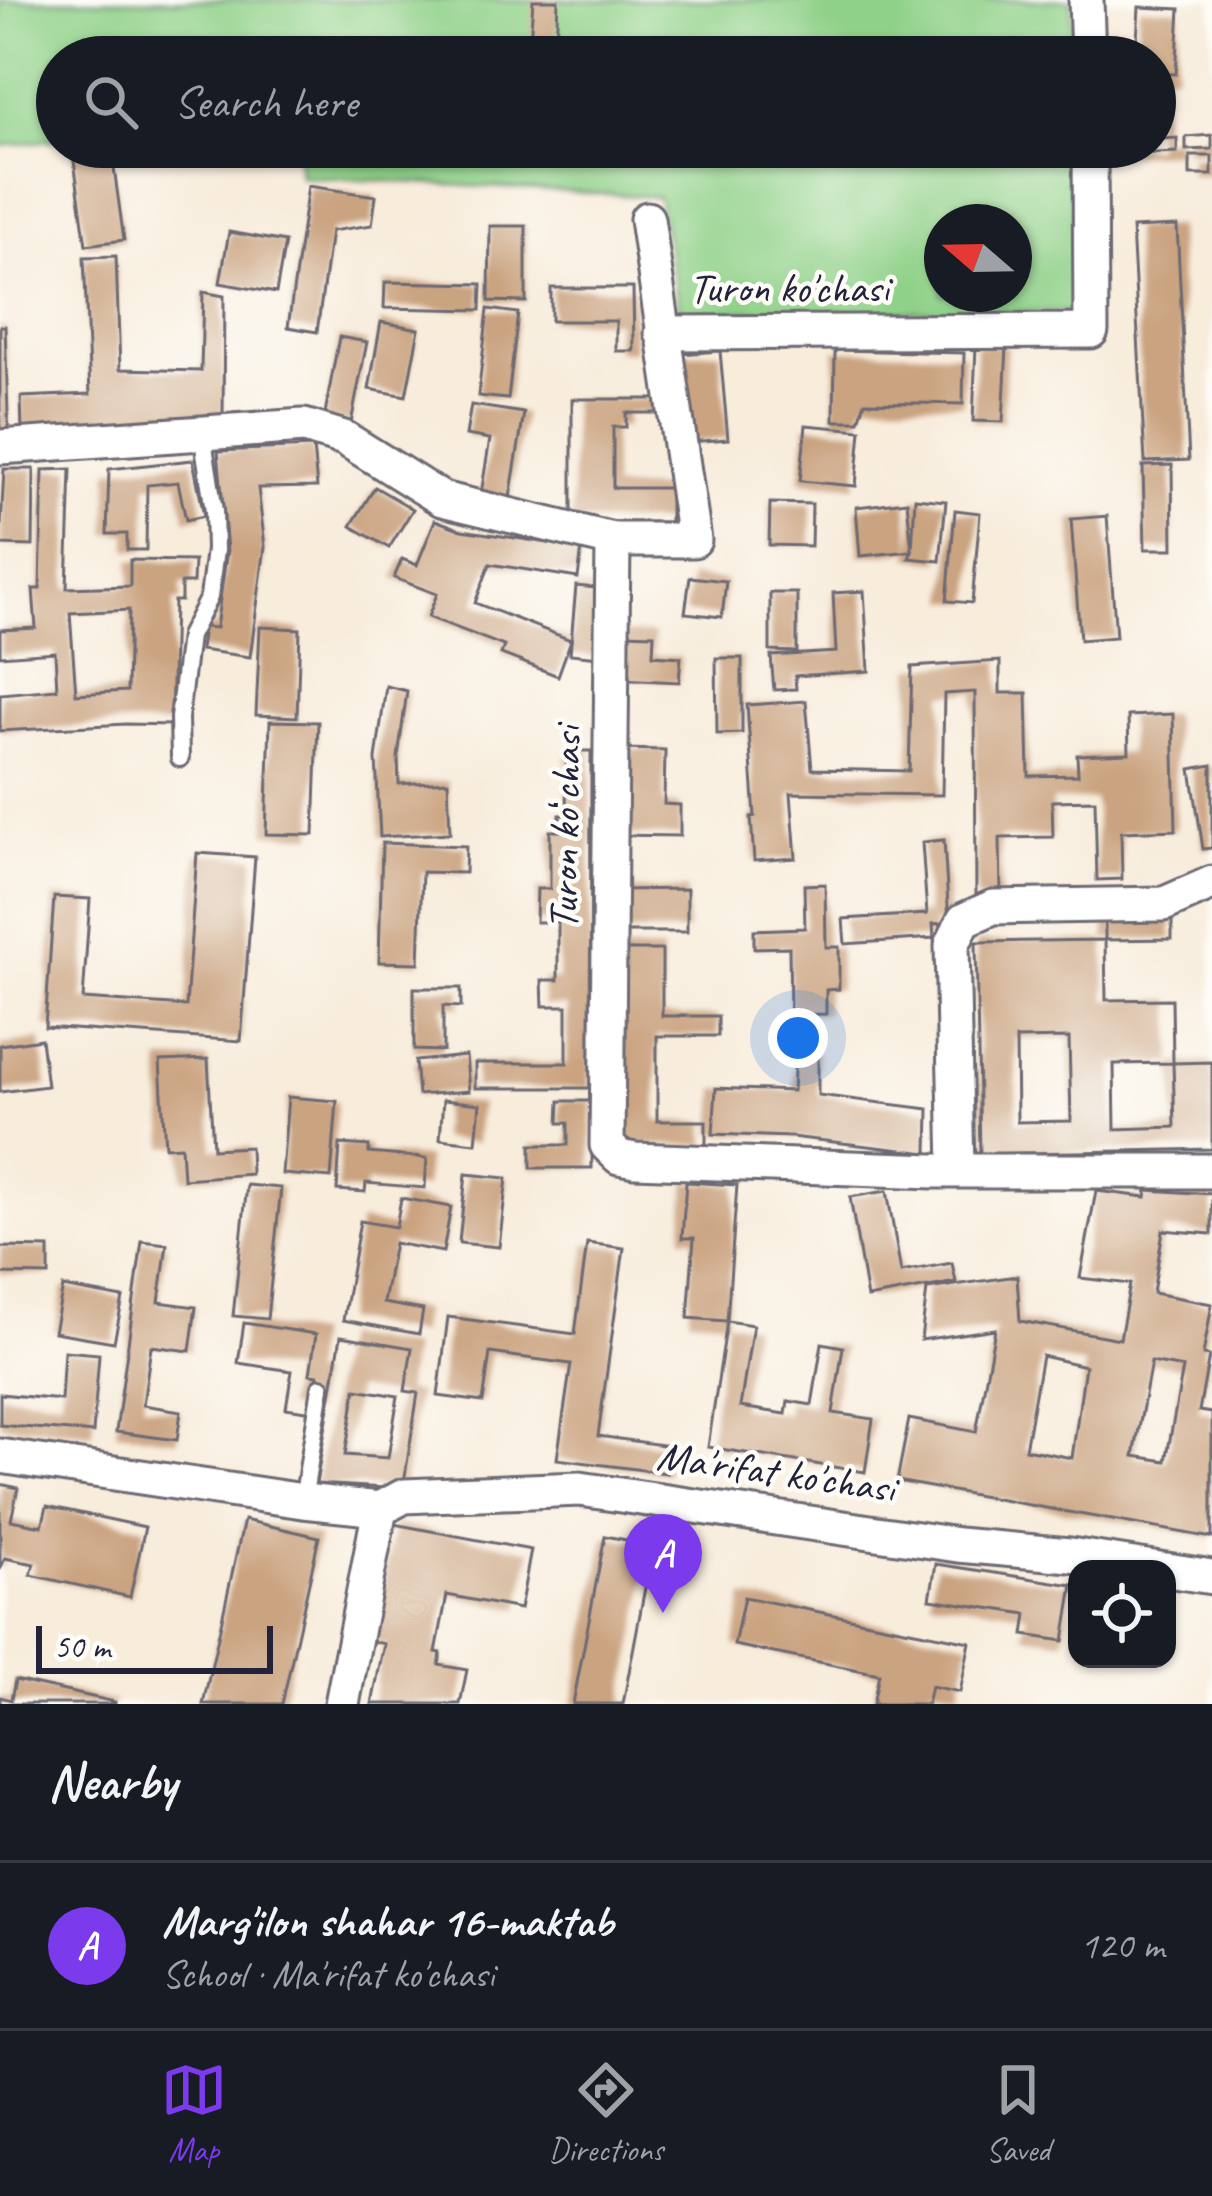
<!DOCTYPE html>
<html lang="en">
<head>
<meta charset="utf-8">
<style>
	:root { --surface:#171b24; --page:#20242c; --text:#f1f3f6; --muted:#9ea1a6; --line:#363941; --accent:#7c3aed }
	body { margin:0; font-family:Caveat,sans-serif; background:var(--page); color:var(--text) }
	.controls { position:absolute; right:36px; bottom:36px; display:grid; overflow:hidden; border-radius:24px; box-shadow:0 3px 9px #0004 }
	.controls button { width:108px; height:108px; display:grid; place-items:center; padding:0; border:0; border-bottom:3px solid var(--line); background:var(--surface); color:var(--text); font:60px sans-serif }
	.compass { position:absolute; left:924px; top:204px; width:108px; height:108px; border-radius:50%; background:var(--surface); box-shadow:0 3px 9px #0004; rotate:290deg }
	.scale { position:absolute; left:36px; bottom:30px; width:237px; box-sizing:border-box; padding-left:12px; border:6px solid #22223b; border-top:0; font-size:33px; line-height:42px; white-space:nowrap; color:#22223b; -webkit-text-stroke:9px #fdfcf7; paint-order:stroke }
	.you { position:absolute; left:798px; top:1038px; width:42px; height:42px; margin:-30px; border:9px solid #fff; border-radius:50%; background:#1a73e8; box-shadow:0 0 0 18px #1a73e833 }
	.badge { display:grid; place-items:center; width:78px; height:78px; border-radius:50%; background:var(--accent); color:#fff; font-size:39px; font-weight:700 }
	.pin { position:absolute; translate:-50% -99px; filter:drop-shadow(0 3px 6px #0008) }
	.pin::after { content:''; position:absolute; top:63px; width:42px; height:36px; background:inherit; clip-path:polygon(0 0,100% 0,50% 100%) }
	.list { margin:0; padding:0; list-style:none }
	h2 { display:flex; justify-content:space-between; align-items:center; height:156px; margin:0; padding:0 48px; font-size:51px }
	h2 small { font-size:39px; font-weight:400; color:var(--muted) }
	.list li { display:grid; grid-template-columns:78px 1fr auto; gap:36px; align-items:center; box-sizing:border-box; height:168px; padding:0 48px; border-top:3px solid var(--line) }
	.list b { display:block; font-size:45px; white-space:nowrap }
	.list p { margin:0; font-size:39px; white-space:nowrap; color:var(--muted) }
	.list em { font-size:39px; font-style:normal; color:var(--muted) }
	.icon { flex:none; width:66px; height:66px; fill:none; stroke:currentColor; stroke-width:2; stroke-linecap:round; stroke-linejoin:round }
	.map { position:relative; flex:none; width:1212px; height:1704px; overflow:hidden }
	.search { position:absolute; background:var(--surface); box-shadow:0 3px 9px #0004; left:36px; right:36px; top:36px; height:132px; display:flex; align-items:center; gap:30px; box-sizing:border-box; padding:0 42px; border-radius:66px; color:var(--muted); font-size:45px }
	.sheet { height:324px; background:var(--surface) }
	nav { display:flex; justify-content:space-around; align-items:center; box-sizing:border-box; height:168px; border-top:3px solid var(--line); background:var(--surface); font-size:33px; color:var(--muted) }
	nav a { display:grid; justify-items:center; gap:6px }
	nav .on { color:var(--accent) }
	.map>svg:first-child { display:block }
</style>
</head>
<body>
<div class="map">
<svg width="1212" height="1704" viewBox="0 0 1212 1704">
	<rect width="100%" height="100%" fill="#fdfcf7"/>
	<filter id="ink" filterUnits="userSpaceOnUse"><feTurbulence type="fractalNoise" baseFrequency=".00833" numOctaves="2"/><feDisplacementMap in="SourceGraphic" scale="24" xChannelSelector="R" yChannelSelector="G"/><feConvolveMatrix kernelMatrix="1 2 1 2 8 2 1 2 1" color-interpolation-filters="sRGB"/></filter>
	<filter id="wash" filterUnits="userSpaceOnUse"><feTurbulence type="fractalNoise" baseFrequency=".004" numOctaves="4" result="noise"/><feDisplacementMap in="SourceGraphic" scale="48" xChannelSelector="R" yChannelSelector="G"/><feGaussianBlur stdDeviation="2.7" result="paint"/><feColorMatrix in="noise" values="0 0 0 0 0 0 0 0 0 0 0 0 0 0 0 0 0 1.4 0 .05"/><feComposite in="paint" operator="in"/></filter>
	<g filter="url(#wash)">
		<rect width="100%" height="100%" fill="#f8ecdb"/>
		<g fill="#90d189" stroke="#597a62" stroke-width="3" fill-rule="evenodd">
			<polygon points="0,0 1072,0 1072,57 271,57 99,50 97,57 57,57 57,139 0,146"/>
			<path d="M297 147H1073V312L680 311 658 197 300 176ZM942 222H1014V294H942Z"/>
		</g>
		<g id="blocks">
			<g fill="#caa380" fill-rule="evenodd">
				<polygon points="533,0 558,0 556,46 575,47 575,57 529,57"/>
				<polygon points="1139,7 1180,9 1176,74 1155,73 1155,57 1136,57"/>
				<polygon points="1155,81 1162,81 1162,139 1177,138 1177,152 1116,155 1116,147 1155,147"/>
				<polygon points="1212,135 1212,149 1186,150 1186,137"/>
				<polygon points="72,147 111,147 124,240 86,245"/>
				<rect x="1190" y="156" width="22" height="19"/>
				<polygon points="308,186 376,196 372,225 331,231 317,332 288,327"/>
				<polygon points="490,226 526,226 526,302 489,301"/>
				<polygon points="1177,226 1189,460 1145,462 1132,228"/>
				<polygon points="229,232 285,242 276,293 220,283"/>
				<polygon points="116,256 120,369 201,371 203,292 224,296 223,418 22,431 21,397 90,394 84,257"/>
				<polygon points="385,282 482,284 481,310 384,308"/>
				<polygon points="551,288 633,288 634,351 616,351 616,321 551,321"/>
				<polygon points="488,309 518,313 508,399 478,396"/>
				<polygon points="381,322 419,329 406,396 369,389"/>
				<polygon points="0,326 5,326 9,442 0,442"/>
				<polygon points="339,337 367,342 351,423 324,419"/>
				<polygon points="976,345 1007,346 1003,422 973,421"/>
				<polygon points="835,350 964,353 963,404 865,402 859,421 834,421"/>
				<polygon points="720,351 728,439 689,442 681,354"/>
				<polygon points="572,399 659,399 658,413 626,413 626,427 613,427 613,488 670,488 670,522 572,522"/>
				<polygon points="471,405 524,413 509,504 480,500 490,439 466,435"/>
				<polygon points="806,425 861,430 856,486 800,481"/>
				<polygon points="313,447 317,487 258,488 265,547 250,657 200,650 203,627 216,628 227,550 218,451"/>
				<polygon points="193,460 204,516 186,520 178,482 147,485 146,550 127,550 127,534 107,534 109,469"/>
				<polygon points="1172,465 1173,549 1145,549 1143,466"/>
				<polygon points="4,469 34,469 33,546 0,545"/>
				<path d="M71 469 67 588 130 586V560L194 561 193 583H181V601H174L171 725 126 724 0 731V694L57 689 55 652 0 656V630L36 628 33 589H40L43 470ZM129 610 127 691 76 694 70 613Z"/>
				<polygon points="375,487 413,509 389,548 351,526"/>
				<polygon points="915,498 946,501 940,561 909,558 912,551 860,556 856,507 907,501 912,551"/>
				<polygon points="770,503 812,504 811,546 769,545"/>
				<polygon points="955,510 980,513 972,603 947,601"/>
				<polygon points="1107,516 1116,637 1080,640 1071,519"/>
				<polygon points="435,520 462,530 582,548 578,578 490,564 475,603 571,640 558,676 501,654 504,646 428,617 437,594 394,578 402,559 417,565"/>
				<polygon points="690,577 726,581 722,617 685,613"/>
				<polygon points="576,586 607,589 600,657 570,654"/>
				<polygon points="864,591 869,671 795,676 796,689 774,690 771,656 836,652 833,593"/>
				<polygon points="770,593 797,593 797,652 770,651"/>
				<polygon points="260,627 300,629 297,717 256,715"/>
				<polygon points="623,633 654,634 653,655 681,657 679,682 621,679"/>
				<polygon points="716,658 742,658 742,733 717,734"/>
				<polygon points="1000,661 1000,693 1027,693 1029,776 1078,775 1077,755 1129,753 1128,716 1173,714 1176,830 1121,832 1122,879 1097,880 1095,800 1052,801 1053,837 1000,838 1001,898 976,899 975,692 944,694 942,795 791,793 796,858 754,861 751,817 755,816 747,705 806,701 812,769 909,771 912,667"/>
				<polygon points="386,686 407,691 398,757 399,784 448,781 450,833 380,837 376,759"/>
				<polygon points="270,721 318,722 314,835 266,834"/>
				<polygon points="618,749 665,750 664,804 680,805 680,836 615,835"/>
				<polygon points="567,751 591,751 590,1088 475,1088 475,1063 567,1063 567,1006 543,1006 542,980 558,980 558,922 536,922 537,889 550,889 550,831 560,831 560,815 566,815"/>
				<polygon points="1212,765 1212,848 1203,849 1191,769"/>
				<polygon points="944,840 949,923 933,924 934,938 845,944 843,919 927,914 922,842"/>
				<polygon points="382,843 466,846 465,873 422,872 419,963 379,962"/>
				<polygon points="197,853 255,857 241,1041 45,1027 54,897 90,899 83,999 186,1006"/>
				<polygon points="825,884 826,947 839,947 839,989 826,990 826,1014 790,1015 789,947 754,948 754,930 805,928 804,885"/>
				<polygon points="687,889 687,932 618,932 618,890"/>
				<polygon points="1105,914 1172,914 1172,939 1105,940"/>
				<path d="M1105 940 1106 1000 1172 999 1173 1063 1114 1064 1115 1129 1175 1127 1173 1063 1212 1062V1149L980 1154 976 942ZM1069 1038 1071 1121 1017 1122 1016 1039Z"/>
				<polygon points="618,950 662,950 662,1016 718,1016 718,1036 657,1036 657,1121 706,1121 706,1145 618,1145"/>
				<polygon points="414,988 461,988 461,1007 443,1006 443,1051 414,1050"/>
				<polygon points="41,1039 47,1086 0,1092 0,1045"/>
				<polygon points="795,1052 818,1053 818,1095 929,1109 928,1153 791,1137 713,1134 716,1088 793,1091"/>
				<polygon points="466,1056 469,1091 418,1095 415,1061"/>
				<polygon points="208,1059 213,1149 250,1147 251,1174 183,1179 181,1146 165,1147 160,1061"/>
				<polygon points="288,1097 337,1101 331,1178 282,1174"/>
				<polygon points="443,1100 480,1104 476,1143 440,1139"/>
				<polygon points="560,1101 592,1101 592,1168 531,1168 531,1145 568,1145 568,1123 559,1123"/>
				<polygon points="340,1144 369,1146 369,1153 427,1158 425,1188 366,1183 365,1192 337,1190"/>
				<polygon points="466,1174 507,1178 499,1247 459,1243"/>
				<polygon points="686,1182 737,1185 727,1321 753,1325 740,1407 786,1414 788,1401 812,1405 822,1343 843,1347 833,1413 873,1419 865,1472 708,1447 727,1321 688,1318 694,1238 682,1238"/>
				<polygon points="247,1185 281,1188 267,1319 233,1316"/>
				<path d="M1147 1190 1212 1194V1234L1163 1230 1153 1293 1212 1304 1203 1355 1209 1356 1199 1411 1212 1413V1538L897 1481 909 1419 976 1432 995 1329 921 1340 927 1289 1017 1276 1020 1321 1120 1339 1130 1284 1080 1278 1096 1191 1146 1197ZM1042 1356 1085 1366 1072 1458 1025 1449ZM1151 1362 1183 1368 1166 1461 1134 1456Z"/>
				<polygon points="887,1191 901,1272 952,1263 956,1282 867,1298 850,1197"/>
				<polygon points="401,1198 451,1207 443,1252 394,1243 383,1303 423,1310 419,1334 343,1320 360,1221 396,1227"/>
				<polygon points="142,1241 167,1244 159,1302 196,1307 190,1351 151,1346 143,1405 181,1411 177,1440 116,1432"/>
				<polygon points="587,1243 624,1248 598,1436 670,1446 667,1473 557,1459 571,1364 490,1353 483,1402 438,1396 448,1317 575,1334"/>
				<polygon points="0,1247 49,1248 49,1275 0,1274"/>
				<polygon points="63,1287 123,1298 114,1342 54,1332"/>
				<polygon points="244,1323 316,1334 310,1374 318,1375 313,1412 286,1408 292,1371 238,1363"/>
				<path d="M341 1336 412 1348 405 1391 418 1393 403 1489 316 1484ZM356 1389 398 1396 388 1458 345 1455Z"/>
				<polygon points="64,1351 99,1354 93,1433 0,1425 0,1394 61,1400"/>
				<polygon points="0,1484 18,1488 11,1520 42,1526 47,1506 145,1527 130,1597 31,1575 34,1564 5,1558 0,1570"/>
				<polygon points="244,1520 319,1537 282,1704 203,1704"/>
				<polygon points="394,1524 531,1550 520,1609 447,1595 436,1652 441,1653 439,1665 467,1670 460,1704 372,1704 384,1644 372,1641"/>
				<polygon points="605,1536 653,1545 623,1704 573,1704"/>
				<polygon points="936,1564 1073,1585 1064,1641 1024,1635 1027,1614 930,1599"/>
				<polygon points="744,1597 970,1642 960,1692 931,1686 927,1704 873,1704 879,1674 734,1645"/>
				<polygon points="15,1680 115,1702 115,1704 0,1704 0,1697 11,1700"/>
			</g>
		</g>
	</g>
	<g filter="url(#ink)">
		<use href="#blocks" fill-opacity="0" stroke="#6d6973" stroke-width="3"/>
		<g fill="none" stroke-linecap="round" stroke-linejoin="round">
			<defs>
				<g id="lane">
					<polyline points="180,758 179,718 189,636 209,597 215,550 214,511 202,433"/>
					<polyline points="303,1501 321,1387"/>
				</g>
				<g id="street">
					<polyline points="1086,0 1088,57"/>
					<polyline points="662,333 1091,331 1090,147"/>
					<polyline points="0,447 304,426 344,438 442,499 613,540 607,1145 619,1157 635,1160 934,1171 1212,1171"/>
					<polyline points="613,540 694,540 647,219"/>
					<polyline points="957,1170 952,945 964,920 993,907 1164,904 1212,883"/>
					<polyline points="0,1456 303,1501 380,1509 404,1496 580,1489 958,1545 1070,1555 1160,1569"/>
					<polyline points="1167,1570 1212,1577"/>
					<polyline points="342,1704 380,1509"/>
				</g>
			</defs>
			<use href="#lane" stroke="#6d6973" stroke-width="22"/>
			<use href="#street" stroke="#6d6973" stroke-width="39"/>
			<use href="#lane" stroke="#fff" stroke-width="16"/>
			<use href="#street" stroke="#fff" stroke-width="33"/>
		</g>
	</g>
	<g text-anchor="middle" dominant-baseline="central" stroke-width="9" stroke-linejoin="round" paint-order="stroke">
		<g font-size="42" fill="#22223b" stroke="#fdfcf7">
			<text x="789" y="288">Turon ko'chasi</text>
			<text transform="translate(565 828) rotate(-89)">Turon koʻchasi</text>
			<text transform="translate(776 1472) rotate(8)">Ma'rifat ko'chasi</text>
		</g>
	</g>
</svg>
<div class="controls">
<button><svg class="icon" aria-label="locate" viewBox="0 0 24 24"><circle cx="12" cy="12" r="6"/><path d="M12 2v4M12 18v4M2 12h4M18 12h4"/></svg></button>
</div>
<svg class="compass" viewBox="-18 -18 36 36"><path d="M0-13l5 13h-10z" fill="#e53935"/><path d="M0 13l5-13h-10z" fill="#9ea1a6"/></svg>
<div class="scale">50 m</div>
<div class="you"></div>
<div class="pin badge" style="left:663px;top:1613px">A</div>
<div class="search"><svg class="icon" aria-label="search" viewBox="0 0 24 24"><circle cx="10" cy="10" r="6"/><path d="M15 15l6 6"/></svg>Search here</div>
</div>
<section class="sheet">
<h2>Nearby<small></small></h2>
<ul class="list">
<li><span class="badge">A</span><div><b>Marg'ilon shahar 16-maktab</b><p>School · Ma'rifat ko'chasi</p></div><em>120 m</em></li>
</ul>
</section>
<nav>
<a class="on"><svg class="icon" aria-label="map" viewBox="0 0 24 24"><path d="M3 6l6-2 6 2 6-2v14l-6 2-6-2-6 2zM9 4v14M15 6v14"/></svg>Map</a>
<a><svg class="icon" aria-label="directions" viewBox="0 0 24 24"><path d="M12 3l9 9-9 9-9-9zM9 14v-3h6M13 9l2 2-2 2"/></svg>Directions</a>
<a><svg class="icon" aria-label="saved" viewBox="0 0 24 24"><path d="M7 4h10v16l-5-4-5 4z"/></svg>Saved</a>
</nav>
</body>
</html>
